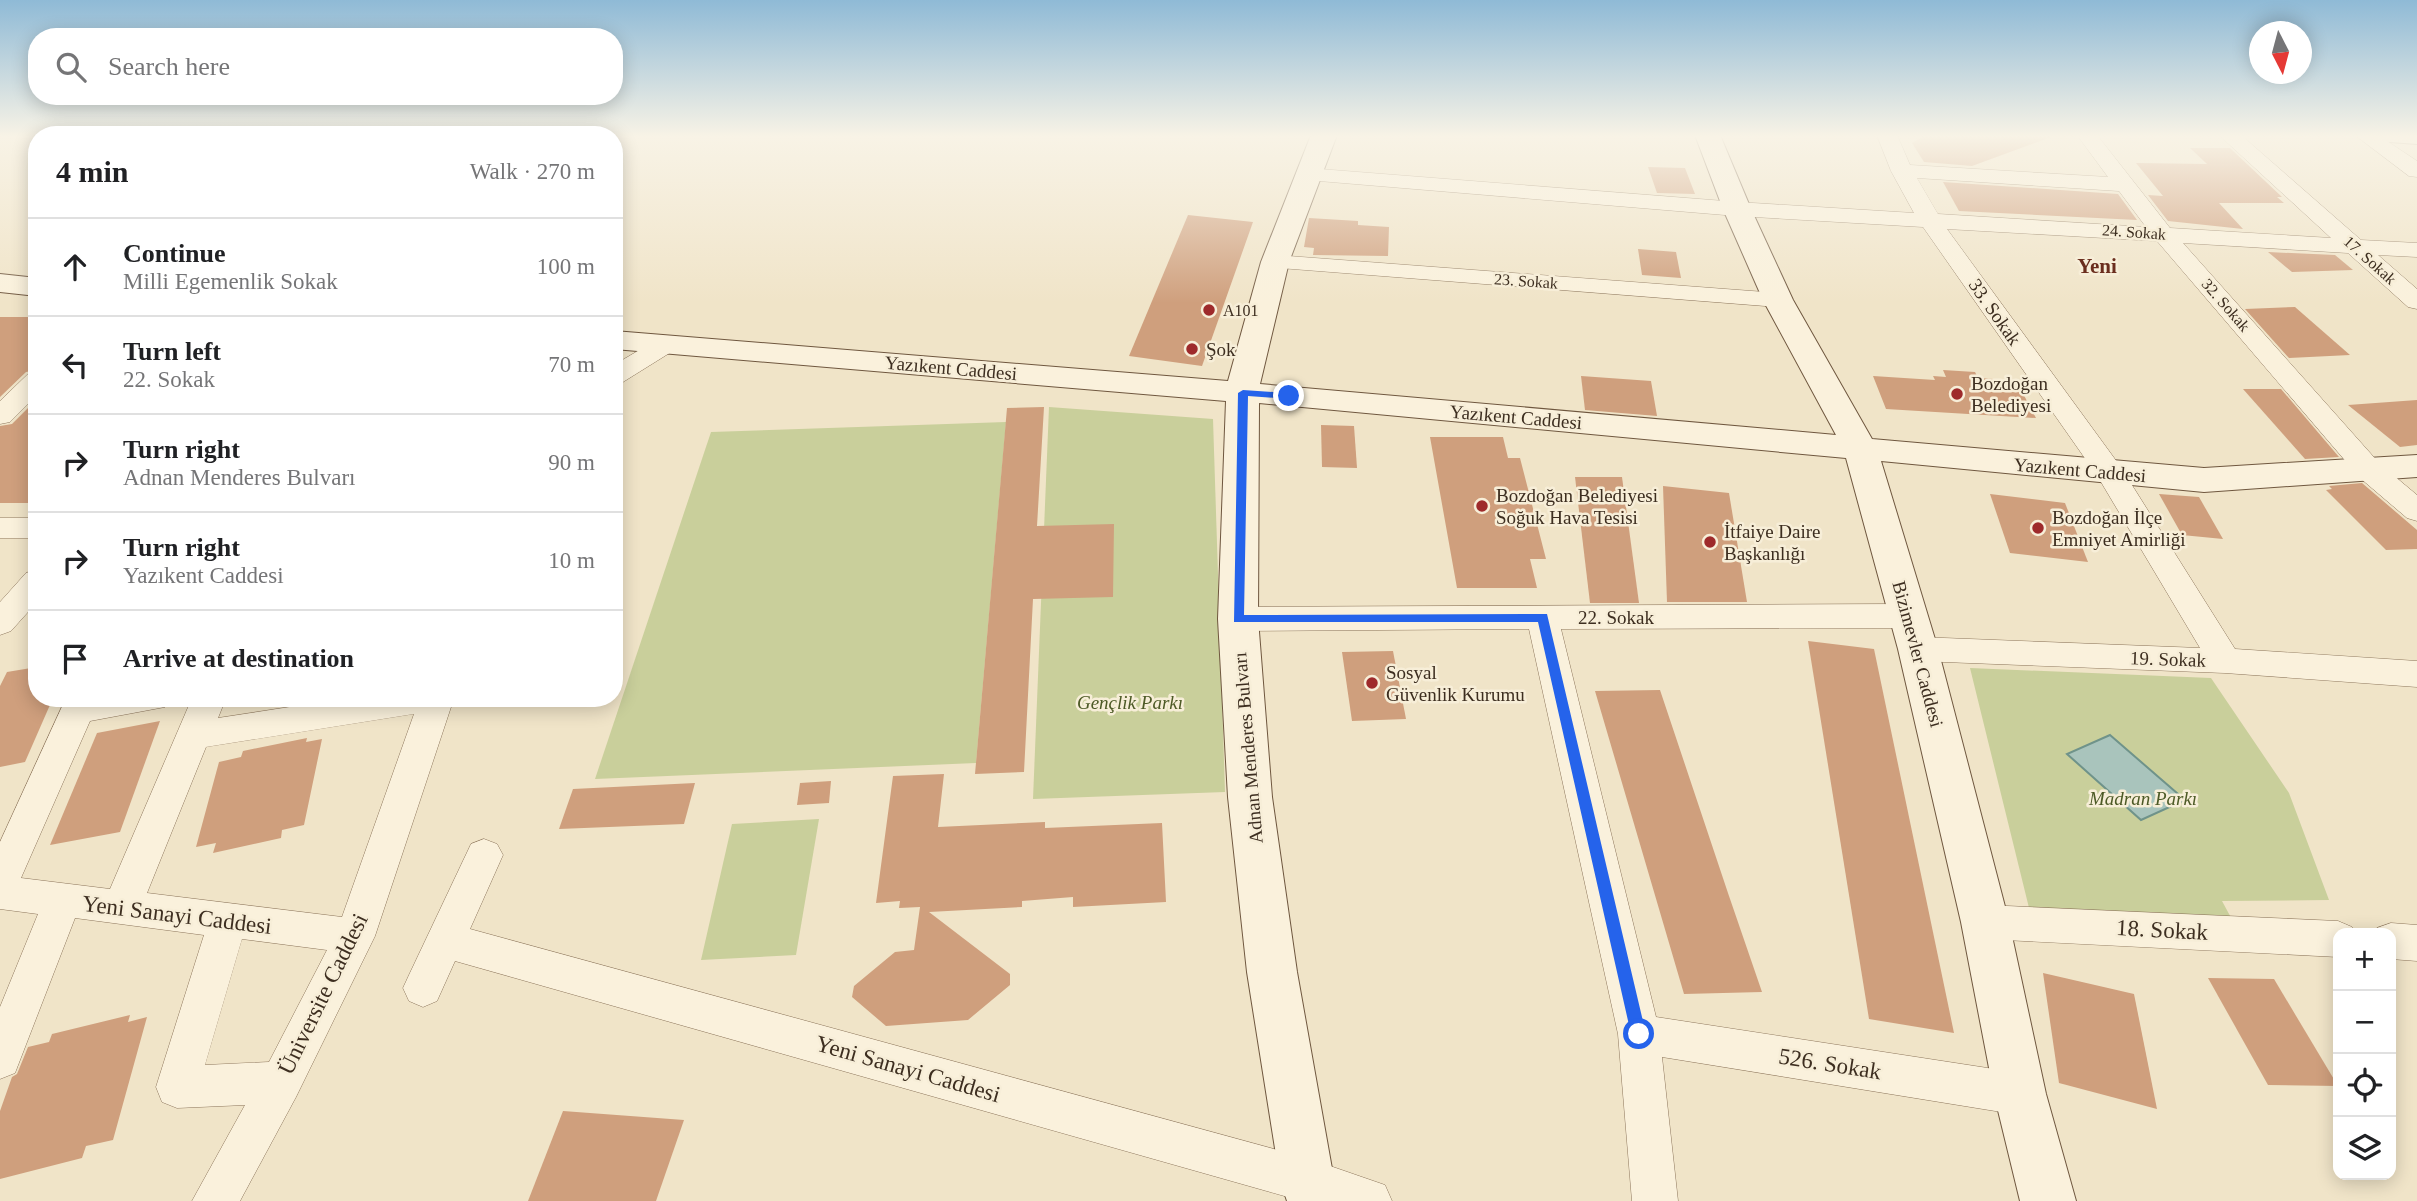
<!DOCTYPE html>
<html lang="en">
<head>
<meta charset="utf-8">
<style>
	:root { --surface:#fff; --page:#f2f2f2; --text:#202124; --muted:#757577; --line:#e0e0e0 }
	body { margin:0; font-family:Georgia,serif; background:var(--page); color:var(--text) }
	.controls { position:absolute; right:21px; bottom:21px; display:grid; overflow:hidden; border-radius:14px; box-shadow:0 4px 18px #0003 }
	.controls button { width:63px; height:63px; display:grid; place-items:center; padding:0; border:0; border-bottom:2px solid var(--line); background:var(--surface); color:var(--text); font:35px sans-serif }
	.compass { position:absolute; left:2249px; top:21px; width:63px; height:63px; border-radius:50%; background:var(--surface); box-shadow:0 4px 18px #0003; rotate:174deg }
	.stop { position:absolute; width:21px; height:21px; margin:-16px; border:5px solid #2563eb; border-radius:50%; background:#fff }
	.stop.end { background:#2563eb; border-color:#fff; box-shadow:0 2px 7px #0008 }
	.list { margin:0; padding:0; list-style:none }
	h2 { display:flex; justify-content:space-between; align-items:center; height:91px; margin:0; padding:0 28px; font-size:30px }
	h2 small { font-size:23px; font-weight:400; color:var(--muted) }
	.list li { display:grid; grid-template-columns:46px 1fr auto; gap:21px; align-items:center; box-sizing:border-box; height:98px; padding:0 28px; border-top:2px solid var(--line) }
	.list b { display:block; font-size:26px; white-space:nowrap }
	.list p { margin:0; font-size:23px; white-space:nowrap; color:var(--muted) }
	.list em { font-size:23px; font-style:normal; color:var(--muted) }
	.icon { flex:none; width:38px; height:38px; fill:none; stroke:currentColor; stroke-width:2; stroke-linecap:round; stroke-linejoin:round }
	.map { position:relative; flex:none; width:2417px; height:1201px; overflow:hidden }
	.search { position:absolute; background:var(--surface); box-shadow:0 4px 18px #0003; left:28px; top:28px; width:595px; height:77px; display:flex; align-items:center; gap:18px; box-sizing:border-box; padding:0 24px; border-radius:28px; color:var(--muted); font-size:26px }
	.panel { position:absolute; background:var(--surface); box-shadow:0 4px 18px #0003; left:28px; top:126px; width:595px; height:581px; border-radius:28px }
	.map>svg:first-child { display:block }
</style>
</head>
<body>
<div class="map">
<svg width="2417" height="1201" viewBox="0 0 2417 1201">
	<rect width="100%" height="100%" fill="#f0e4c8"/>
	<g fill="#c9cf9b">
		<polygon points="1049,407 1213,419 1225,792 1033,799"/>
		<polygon points="1006,422 976,763 595,779 711,432"/>
		<polygon points="1970,668 2211,678 2289,793 2329,900 2222,901 2235,925 2031,916"/>
		<polygon points="819,819 796,955 701,960 732,824"/>
	</g>
	<polygon fill="#a9c4bc" stroke="#6f938a" stroke-width="2" points="2110,735 2185,800 2141,820 2067,754"/>
	<g fill="#cf9f7d">
		<polygon points="1926,135 2050,135 2051,137 1972,166 1924,162 1912,143"/>
		<polygon points="2190,148 2230,148 2282,197 2277,197 2284,203 2219,203 2243,229 2168,221 2148,195 2163,196 2136,163 2207,164"/>
		<polygon points="1648,167 1685,168 1695,194 1657,193"/>
		<polygon points="1943,182 2118,194 2137,220 1959,211"/>
		<polygon points="1188,215 1253,222 1202,366 1129,356"/>
		<polygon points="1309,218 1358,221 1358,225 1389,227 1388,256 1313,255 1314,248 1304,247"/>
		<polygon points="1638,249 1676,252 1681,278 1642,275"/>
		<polygon points="2268,252 2335,255 2353,270 2292,272"/>
		<polygon points="2295,307 2350,355 2289,358 2245,309"/>
		<polygon points="0,317 37,317 37,370 26,372 0,397"/>
		<polygon points="1943,370 1975,372 1978,378 1993,379 1995,383 2018,384 2036,418 1886,409 1873,376 1935,380 1933,376 1946,377"/>
		<polygon points="1581,376 1651,381 1657,416 1585,410"/>
		<polygon points="2243,389 2281,389 2339,457 2305,459"/>
		<polygon points="37,399 37,503 0,503 0,426 12,424"/>
		<polygon points="2417,400 2417,445 2400,447 2348,405"/>
		<polygon points="1044,407 1037,526 1114,524 1113,597 1033,599 1024,772 975,774 1007,408"/>
		<polygon points="1321,425 1354,426 1357,468 1322,467"/>
		<polygon points="1430,437 1503,437 1508,458 1520,458 1546,559 1530,559 1537,588 1457,588"/>
		<polygon points="1575,477 1622,477 1639,603 1590,603"/>
		<polygon points="2362,483 2417,530 2417,549 2386,550 2326,490 2332,489 2329,486"/>
		<polygon points="1663,486 1729,493 1747,602 1667,602"/>
		<polygon points="1990,494 2065,503 2088,562 2010,553"/>
		<polygon points="2159,494 2199,497 2223,539 2182,535"/>
		<polygon points="1808,641 1874,649 1954,1033 1869,1019"/>
		<polygon points="1393,651 1406,719 1352,721 1342,652"/>
		<polygon points="37,667 37,698 53,698 25,762 0,767 0,686 7,672"/>
		<polygon points="1660,690 1729,896 1762,992 1684,994 1595,691"/>
		<polygon points="160,721 120,832 50,845 97,733"/>
		<polygon points="307,738 306,742 322,739 304,825 282,830 281,838 213,853 216,843 196,847 219,762 241,757 243,751"/>
		<polygon points="944,774 938,827 1045,822 1045,828 1162,823 1166,902 1073,907 1073,897 1022,901 1022,907 929,912 1010,974 1010,985 968,1020 886,1026 852,997 854,986 895,952 914,950 920,907 899,908 900,901 876,903 893,776"/>
		<polygon points="831,781 829,803 797,805 800,783"/>
		<polygon points="695,783 684,824 559,829 573,789"/>
		<polygon points="2043,973 2134,994 2157,1109 2059,1083"/>
		<polygon points="2208,978 2274,979 2338,1086 2268,1085"/>
		<polygon points="130,1015 128,1022 147,1017 113,1140 86,1146 82,1158 0,1179 0,1111 12,1077 17,1074 28,1047 49,1042 52,1034"/>
		<polygon points="563,1111 684,1120 656,1201 528,1201"/>
	</g>
	<g fill="none" stroke-linecap="round" stroke-linejoin="round">
		<defs>
			<g id="street">
				<path d="M1877 135H1897L1910 165 2108 177 2077 135H2097L2170 228 2331 238 2219 135H2241L2361 240 2417 243V257L2378 255 2417 289V309L2408 307 2348 253 2183 243 2380 464 2417 495V521L2407 518 2360 478 2157 241 1947 229 2120 466 2235 649 2417 661V687L2225 673 1918 661 1906 658 1902 649 1906 640 1918 637 2200 648 2098 477 1923 227 1737 216 1307 180 1299 179 1296 174 1299 169 1307 168 1737 202 1914 213 1891 171ZM1917 178 2119 191 2146 227 1938 214Z"/>
				<polygon points="2355,135 2378,135 2417,161 2417,177 2409,176"/>
				<polygon points="1275,255 1778,293 1787,295 1790,300 1787,305 1778,307 1267,267 1263,262 1267,257"/>
				<polygon points="667,336 676,339 680,344 676,349 623,382 614,384 614,365 658,339"/>
				<polygon points="37,372 37,395 10,422 0,424 0,401 28,374"/>
				<rect x="0" y="518" width="37" height="20"/>
				<polygon points="37,570 37,602 11,631 0,635 0,602 26,573"/>
				<polygon points="1910,604 1921,608 1926,616 1921,624 1910,628 1561,629 1656,1017 2020,1073 2035,1079 2041,1094 2035,1109 2020,1115 1662,1057 1678,1201 1632,1201 1618,1034 1529,629 1238,631 1227,627 1222,619 1227,611 1238,607"/>
				<path d="M66 698H170L165 707 90 721 21 878 110 889 192 698H226L218 718 348 698H454L375 936 296 1097 240 1201H192L245 1105 177 1108 162 1102 156 1087 204 935 75 918 15 1073 0 1079V1007L38 914 0 909V842ZM414 714 342 917 147 893 206 747ZM242 939 327 950 269 1062 205 1065Z"/>
				<polygon points="484,839 497,844 503,855 470,929 1307,1158 1385,1185 1392,1201 1302,1201 455,961 437,1001 423,1007 409,1001 403,988 409,975 471,844"/>
				<polygon points="1985,905 2338,921 2352,927 2355,933 2338,933 2338,957 1985,939 1971,934 1966,922 1971,910"/>
				<polygon points="2391,923 2417,925 2417,961 2391,959 2391,933 2375,933 2377,928"/>
			</g>
			<g id="secondary">
				<polygon points="1311,135 1337,135 1289,262 1260,384 1836,435 1763,300 1723,209 1695,135 1720,135 1751,209 1793,300 1872,439 2204,468 2417,455 2417,477 2204,492 1881,461 1938,649 2009,922 2046,1094 2076,1201 2020,1201 1994,1094 1961,922 1898,649 1846,458 1259,403 1258,619 1272,797 1297,972 1334,1180 1343,1201 1287,1201 1280,1180 1247,972 1228,797 1218,619 1226,401 614,349 614,331 1228,381 1261,262"/>
				<polygon points="2360,135 2417,135 2417,144 2363,140"/>
				<polygon points="0,274 37,278 37,296 0,292"/>
			</g>
		</defs>
		<use href="#street" stroke="#8d765c" stroke-width="1"/>
		<use href="#secondary" stroke="#6f573f" stroke-width="2"/>
		<use href="#street" fill="#faf1dc" fill-rule="evenodd"/>
		<use href="#secondary" fill="#faf1dc" fill-rule="evenodd"/>
	</g>
	<linearGradient id="sky" x2="0" y2="1"><stop stop-color="#8fbad6"/><stop offset="0.45" stop-color="#f8f3e6"/><stop offset="1" stop-color="#f8f3e6" stop-opacity="0"/></linearGradient>
	<rect width="2417" height="303" fill="url(#sky)"/>
	<polygon fill="#2563eb" points="1243,390 1289,393 1294,396 1289,399 1248,396 1244,615 1547,614 1646,1034 1644,1039 1639,1041 1634,1039 1631,1034 1538,622 1234,622 1238,393"/>
	<g fill="#9e2a2b" stroke="#f7eed8" stroke-width="2.5">
		<circle cx="1209" cy="310" r="7"/>
		<circle cx="1192" cy="349" r="7"/>
		<circle cx="1957" cy="394" r="7"/>
		<circle cx="1482" cy="506" r="7"/>
		<circle cx="2038" cy="528" r="7"/>
		<circle cx="1710" cy="542" r="7"/>
		<circle cx="1372" cy="683" r="7"/>
	</g>
	<g text-anchor="middle" dominant-baseline="central" stroke-width="5" stroke-linejoin="round" paint-order="stroke">
		<g font-size="16" fill="#3d2e20" stroke="#f7eed8">
			<text transform="translate(2134 232) rotate(4)">24. Sokak</text>
			<text transform="translate(2370 260) rotate(42)">17. Sokak</text>
			<text transform="translate(1526 281) rotate(4)">23. Sokak</text>
			<text transform="translate(2226 305) rotate(49)">32. Sokak</text>
		</g>
		<g font-size="16" fill="#3d2e20" stroke="#f7eed8" text-anchor="start">
			<text x="1223" y="310">A101</text>
		</g>
		<g font-size="19" fill="#3d2e20" stroke="#f7eed8">
			<text transform="translate(1995 312) rotate(55)">33. Sokak</text>
			<text transform="translate(951 368) rotate(5)">Yazıkent Caddesi</text>
			<text transform="translate(1516 417) rotate(5)">Yazıkent Caddesi</text>
			<text transform="translate(2080 470) rotate(5)">Yazıkent Caddesi</text>
			<text x="1616" y="617">22. Sokak</text>
			<text transform="translate(1918 654) rotate(75)">Bizimevler Caddesi</text>
			<text transform="translate(2168 659) rotate(2)">19. Sokak</text>
			<text transform="translate(1248 748) rotate(-95)">Adnan Menderes Bulvarı</text>
		</g>
		<g font-size="19" fill="#3d2e20" stroke="#f7eed8" text-anchor="start">
			<text x="1206" y="349">Şok</text>
			<text x="1971" y="383">Bozdoğan<tspan x="1971" dy="22">Belediyesi</tspan></text>
			<text x="1496" y="495">Bozdoğan Belediyesi<tspan x="1496" dy="22">Soğuk Hava Tesisi</tspan></text>
			<text x="2052" y="517">Bozdoğan İlçe<tspan x="2052" dy="22">Emniyet Amirliği</tspan></text>
			<text x="1724" y="531">İtfaiye Daire<tspan x="1724" dy="22">Başkanlığı</tspan></text>
			<text x="1386" y="672">Sosyal<tspan x="1386" dy="22">Güvenlik Kurumu</tspan></text>
		</g>
		<g font-size="19" font-style="italic" fill="#4d5a26" stroke="#f7eed8">
			<text x="1130" y="702">Gençlik Parkı</text>
			<text x="2143" y="798">Madran Parkı</text>
		</g>
		<g font-size="21" font-weight="bold" fill="#6b2e1e" stroke="#f7eed8">
			<text x="2097" y="266">Yeni</text>
		</g>
		<g font-size="23" fill="#3d2e20" stroke="#f7eed8">
			<text transform="translate(177 915) rotate(7)">Yeni Sanayi Caddesi</text>
			<text transform="translate(2162 930) rotate(3)">18. Sokak</text>
			<text transform="translate(323 994) rotate(-64)">Üniversite Caddesi</text>
			<text transform="translate(1830 1064) rotate(9)">526. Sokak</text>
			<text transform="translate(908 1069) rotate(16)">Yeni Sanayi Caddesi</text>
		</g>
	</g>
</svg>
<div class="controls">
<button>+</button>
<button>−</button>
<button><svg class="icon" aria-label="locate" viewBox="0 0 24 24"><circle cx="12" cy="12" r="6"/><path d="M12 2v4M12 18v4M2 12h4M18 12h4"/></svg></button>
<button><svg class="icon" aria-label="layers" viewBox="0 0 24 24"><path d="M12 4l9 5-9 5-9-5zM3 14l9 5 9-5"/></svg></button>
</div>
<svg class="compass" viewBox="-18 -18 36 36"><path d="M0-13l5 13h-10z" fill="#e53935"/><path d="M0 13l5-13h-10z" fill="#757577"/></svg>
<div class="stop" style="left:1639px;top:1034px"></div>
<div class="stop end" style="left:1289px;top:396px"></div>
<div class="search"><svg class="icon" aria-label="search" viewBox="0 0 24 24"><circle cx="10" cy="10" r="6"/><path d="M15 15l6 6"/></svg>Search here</div>
<section class="panel">
<h2>4 min<small>Walk · 270 m</small></h2>
<ul class="list">
<li><svg class="icon" aria-label="ahead" viewBox="0 0 24 24"><path d="M12 20V5M6 11l6-6 6 6"/></svg><div><b>Continue</b><p>Milli Egemenlik Sokak</p></div><em>100 m</em></li>
<li><svg class="icon" aria-label="left" viewBox="0 0 24 24"><path d="M17 20v-9H6M10 6l-5 5 5 5"/></svg><div><b>Turn left</b><p>22. Sokak</p></div><em>70 m</em></li>
<li><svg class="icon" aria-label="right" viewBox="0 0 24 24"><path d="M7 20v-9h11M14 6l5 5-5 5"/></svg><div><b>Turn right</b><p>Adnan Menderes Bulvarı</p></div><em>90 m</em></li>
<li><svg class="icon" aria-label="right" viewBox="0 0 24 24"><path d="M7 20v-9h11M14 6l5 5-5 5"/></svg><div><b>Turn right</b><p>Yazıkent Caddesi</p></div><em>10 m</em></li>
<li><svg class="icon" aria-label="arrive" viewBox="0 0 24 24"><path d="M6 21V4h12l-3 4 3 4H6"/></svg><div><b>Arrive at destination</b></div></li>
</ul>
</section>
</div>
</body>
</html>
